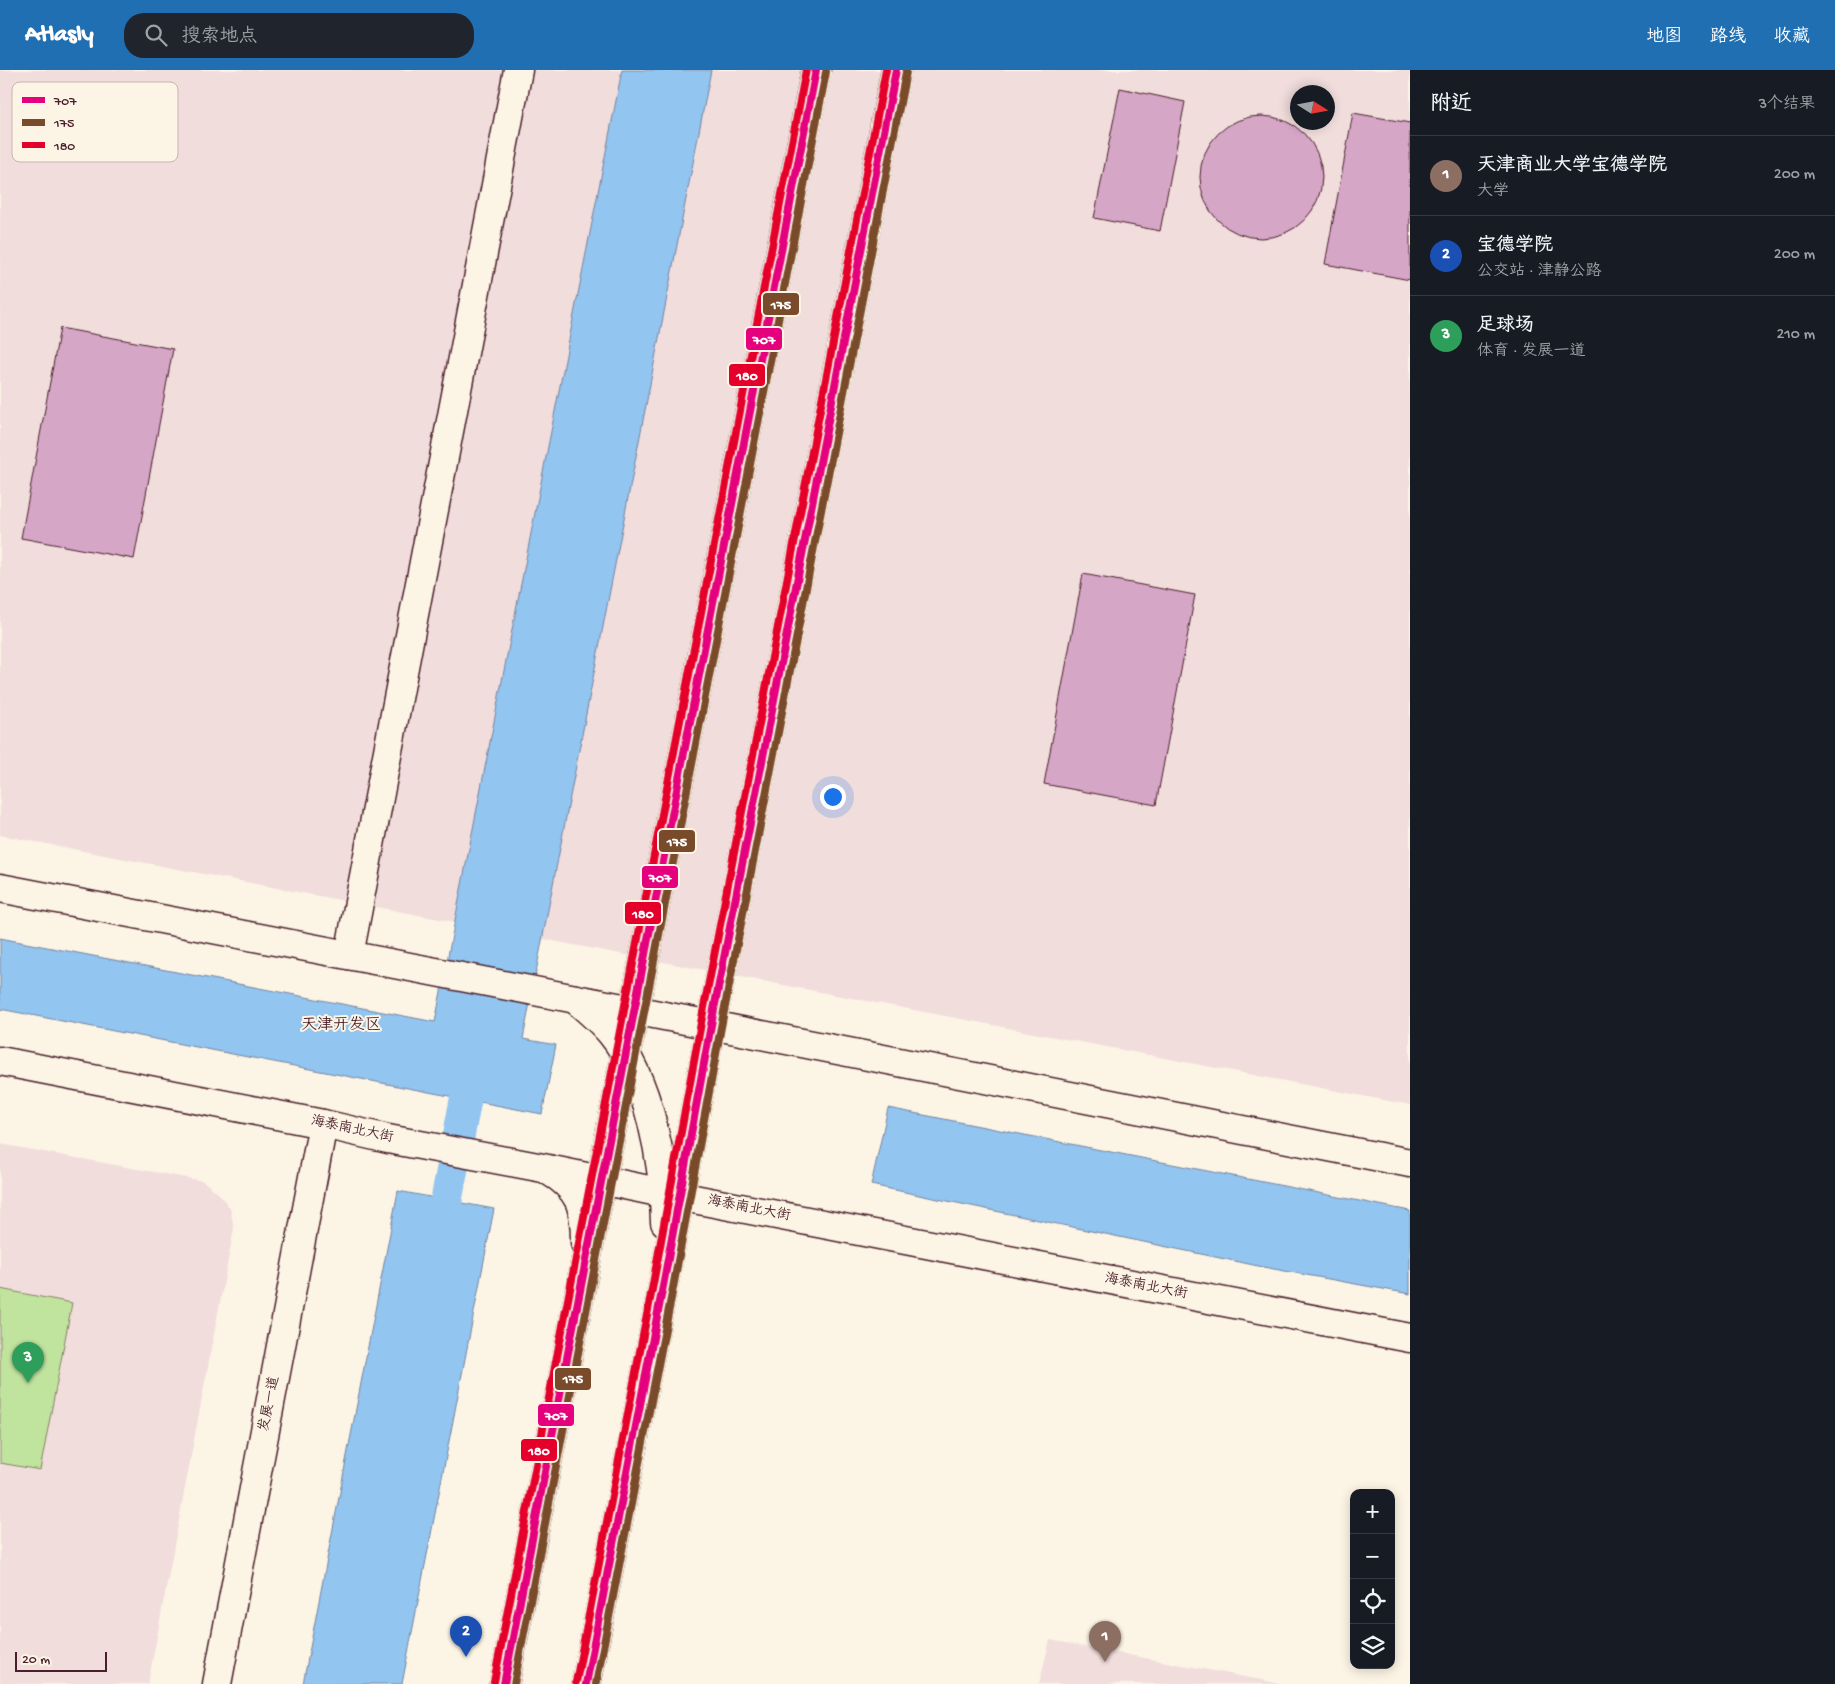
<!DOCTYPE html>
<html lang="zh">
<head>
<meta charset="utf-8">
<style>
	:root { --surface:#171b24; --page:#20242c; --text:#f1f3f6; --muted:#9ea1a6; --line:#363941; --accent:#1f6fb2 }
	body { margin:0; font-family:"Gochi Hand","LXGW WenKai TC",sans-serif; background:var(--page); color:var(--text) }
	.controls { position:absolute; right:15px; bottom:15px; display:grid; overflow:hidden; border-radius:10px; box-shadow:0 2px 12px #0003 }
	.controls button { width:45px; height:45px; display:grid; place-items:center; padding:0; border:0; border-bottom:1px solid var(--line); background:var(--surface); color:var(--text); font:25px sans-serif }
	.compass { position:absolute; left:1290px; top:15px; width:45px; height:45px; border-radius:50%; background:var(--surface); box-shadow:0 2px 12px #0003; rotate:101deg }
	.scale { position:absolute; left:15px; bottom:12px; width:92px; box-sizing:border-box; padding-left:5px; border:2px solid #4a1f2b; border-top:0; font-size:14px; line-height:18px; white-space:nowrap; color:#4a1f2b; -webkit-text-stroke:4px #fcf5e5; paint-order:stroke }
	.you { position:absolute; left:832px; top:726px; width:18px; height:18px; margin:-12px; border:4px solid #fff; border-radius:50%; background:#1a73e8; box-shadow:0 0 0 8px #1a73e833 }
	.badge { display:grid; place-items:center; width:32px; height:32px; border-radius:50%; background:var(--accent); color:#fff; font-size:16px; font-weight:700 }
	.pin { position:absolute; translate:-50% -41px; filter:drop-shadow(0 1px 2px #0008) }
	.pin::after { content:''; position:absolute; top:26px; width:18px; height:15px; background:inherit; clip-path:polygon(0 0,100% 0,50% 100%) }
	.list { margin:0; padding:0; list-style:none }
	h2 { display:flex; justify-content:space-between; align-items:center; height:65px; margin:0; padding:0 20px; font-size:21px }
	h2 small { font-size:16px; font-weight:400; color:var(--muted) }
	.list li { display:grid; grid-template-columns:32px 1fr auto; gap:15px; align-items:center; box-sizing:border-box; height:80px; padding:0 20px; border-top:1px solid var(--line) }
	.list b { display:block; font-size:19px; white-space:nowrap }
	.list p { margin:0; font-size:16px; white-space:nowrap; color:var(--muted) }
	.list em { font-size:16px; font-style:normal; color:var(--muted) }
	.icon { flex:none; width:28px; height:28px; fill:none; stroke:currentColor; stroke-width:2; stroke-linecap:round; stroke-linejoin:round }
	.map { position:relative; flex:none; width:1410px; height:1614px; overflow:hidden }
	header { display:flex; align-items:center; gap:30px; box-sizing:border-box; height:70px; padding:0 25px; background:var(--accent); color:#fff }
	header strong { font-size:24px }
	nav { display:flex; gap:28px; margin-inline-start:auto; font-size:18px }
	.search { width:350px; height:45px; background:var(--page); display:flex; align-items:center; gap:12px; box-sizing:border-box; padding:0 18px; border-radius:20px; color:var(--muted); font-size:19px }
	main { display:flex }
	aside { flex:1; background:var(--surface) }
	.map>svg:first-child { display:block }
</style>
</head>
<body>
<header>
<strong>Atlasly</strong>
<div class="search"><svg class="icon" aria-label="search" viewBox="0 0 24 24"><circle cx="10" cy="10" r="6"/><path d="M15 15l6 6"/></svg>搜索地点</div>
<nav><a>地图</a><a>路线</a><a>收藏</a></nav>
</header>
<main>
<div class="map">
<svg width="1410" height="1614" viewBox="0 0 1410 1614">
	<rect width="100%" height="100%" fill="#fcf5e5"/>
	<filter id="ink" filterUnits="userSpaceOnUse"><feTurbulence type="fractalNoise" baseFrequency=".02" numOctaves="2"/><feDisplacementMap in="SourceGraphic" scale="10" xChannelSelector="R" yChannelSelector="G"/><feConvolveMatrix kernelMatrix="1 2 1 2 8 2 1 2 1" color-interpolation-filters="sRGB"/></filter>
	<g filter="url(#ink)">
		<g fill="#f0dddc" fill-rule="evenodd">
			<path d="M0 0H1410V1035L0 765ZM1298 22H1328V52H1298Z"/>
			<polygon points="0,1074 203,1111 219,1124 230,1138 234,1158 148,1614 0,1614"/>
			<polygon points="1050,1570 1282,1614 1039,1614"/>
		</g>
		<polygon fill="#c0e49e" stroke="#858264" points="0,1219 72,1233 40,1400 0,1393"/>
		<g fill="#92c5ef" stroke="#7583a1">
			<polygon points="622,0 711,0 523,969 556,975 542,1044 0,939 0,868 435,952"/>
			<polygon points="888,1038 1410,1141 1410,1224 1263,1197 871,1115"/>
			<polygon points="398,1121 494,1139 402,1614 303,1614"/>
		</g>
		<g fill="none" stroke-linecap="round" stroke-linejoin="round">
			<polyline stroke="#92c5ef" stroke-width="32" points="438,1174 474,986"/>
		</g>
		<g fill="#d5a6c6" stroke="#4a1f2b">
			<polygon points="1120,18 1185,32 1160,161 1094,148"/>
			<polygon points="1353,43 1410,53 1410,210 1325,194"/>
			<circle cx="1261" cy="107" r="61"/>
			<polygon points="60,258 173,279 134,489 21,468"/>
			<polygon points="1083,504 1195,525 1156,735 1044,714"/>
		</g>
		<g fill="none" stroke-linecap="round" stroke-linejoin="round">
			<defs>
				<g id="secondary">
					<polyline points="349,885 518,0"/>
					<polyline points="217,1614 323,1054"/>
				</g>
				<g id="primary">
					<polyline points="0,818 711,955 1410,1093"/>
					<polyline points="0,991 323,1054 388,1069 543,1098 663,1123 1410,1268"/>
					<path d="M549 1101C581 1120 585 1137 585 1173"/>
				</g>
				<g id="trunk">
					<path d="M575 929C588 940 600 950 611 963 650 1011 664 1092 665 1152"/>
					<polyline points="504,1614 816,0"/>
					<polyline points="586,1614 663,1216 711,955 896,0"/>
				</g>
			</defs>
			<use href="#secondary" stroke="#4a1f2b" stroke-width="31"/>
			<use href="#primary" stroke="#4a1f2b" stroke-width="31"/>
			<use href="#trunk" stroke="#4a1f2b" stroke-width="31"/>
			<use href="#secondary" stroke="#fcf5e5" stroke-width="28"/>
			<use href="#primary" stroke="#fcf5e5" stroke-width="28"/>
			<use href="#trunk" stroke="#fcf5e5" stroke-width="28"/>
			<defs>
				<g id="bus-1">
					<polyline points="504,1614 816,0"/>
					<polyline points="586,1614 663,1216 711,955 896,0"/>
				</g>
				<g id="bus-2">
					<polyline points="514,1614 826,2"/>
					<polyline points="596,1614 673,1218 721,957 906,2"/>
				</g>
				<g id="bus-3">
					<polyline points="494,1612 806,0"/>
					<polyline points="576,1612 653,1214 701,953 886,0"/>
				</g>
			</defs>
			<use href="#bus-1" stroke="#fcf5e5" stroke-width="11"/>
			<use href="#bus-2" stroke="#fcf5e5" stroke-width="11"/>
			<use href="#bus-3" stroke="#fcf5e5" stroke-width="11"/>
			<use href="#bus-1" stroke="#e5007d" stroke-width="8"/>
			<use href="#bus-2" stroke="#7a4b2a" stroke-width="8"/>
			<use href="#bus-3" stroke="#e4002b" stroke-width="8"/>
		</g>
	</g>
	<g text-anchor="middle" dominant-baseline="central" stroke-width="4" stroke-linejoin="round" paint-order="stroke">
		<g font-size="14" fill="#4a1f2b" stroke="#fcf5e5">
			<text transform="translate(352 1060) rotate(12)">海泰南北大街</text>
			<text transform="translate(749 1139) rotate(11)">海泰南北大街</text>
			<text transform="translate(1146 1217) rotate(11)">海泰南北大街</text>
			<text transform="translate(270 1334) rotate(-79)">发展一道</text>
		</g>
		<g font-size="16" fill="#4a1f2b" stroke="#fcf5e5">
			<text x="341" y="956">天津开发区</text>
		</g>
	</g>
	<rect x="12" y="12" width="166" height="80" rx="8" fill="#fcf5e5" stroke="#c7b5ad" stroke-width="1"/>
	<rect x="22" y="27" width="23" height="6" fill="#e5007d"/>
	<rect x="22" y="49" width="23" height="7" fill="#7a4b2a"/>
	<rect x="22" y="72" width="23" height="6" fill="#e4002b"/>
	<g font-size="14" fill="#4a1f2b">
		<text x="54" y="35">707</text>
		<text x="54" y="57">175</text>
		<text x="54" y="80">180</text>
	</g>
	<g stroke="#fcf5e5" stroke-width="2">
		<rect x="762" y="222" width="38" height="24" rx="5" fill="#7a4b2a"/>
		<rect x="745" y="257" width="38" height="24" rx="5" fill="#e5007d"/>
		<rect x="728" y="293" width="38" height="24" rx="5" fill="#e4002b"/>
		<rect x="658" y="759" width="38" height="24" rx="5" fill="#7a4b2a"/>
		<rect x="641" y="795" width="38" height="24" rx="5" fill="#e5007d"/>
		<rect x="624" y="831" width="38" height="24" rx="5" fill="#e4002b"/>
		<rect x="554" y="1297" width="38" height="24" rx="5" fill="#7a4b2a"/>
		<rect x="537" y="1333" width="38" height="24" rx="5" fill="#e5007d"/>
		<rect x="520" y="1368" width="38" height="24" rx="5" fill="#e4002b"/>
	</g>
	<g font-size="14" text-anchor="middle" font-weight="bold" fill="#fff">
		<text x="781" y="239">175</text>
		<text x="764" y="274">707</text>
		<text x="747" y="310">180</text>
		<text x="677" y="776">175</text>
		<text x="660" y="812">707</text>
		<text x="643" y="848">180</text>
		<text x="573" y="1313">175</text>
		<text x="556" y="1350">707</text>
		<text x="539" y="1385">180</text>
	</g>
</svg>
<div class="controls">
<button>+</button>
<button>−</button>
<button><svg class="icon" aria-label="locate" viewBox="0 0 24 24"><circle cx="12" cy="12" r="6"/><path d="M12 2v4M12 18v4M2 12h4M18 12h4"/></svg></button>
<button><svg class="icon" aria-label="layers" viewBox="0 0 24 24"><path d="M12 4l9 5-9 5-9-5zM3 14l9 5 9-5"/></svg></button>
</div>
<svg class="compass" viewBox="-18 -18 36 36"><path d="M0-13l5 13h-10z" fill="#e53935"/><path d="M0 13l5-13h-10z" fill="#9ea1a6"/></svg>
<div class="scale">20 m</div>
<div class="you"></div>
<div class="pin badge" style="left:1105px;top:1592px;background:#8d6e63">1</div>
<div class="pin badge" style="left:466px;top:1587px;background:#1a4fb4">2</div>
<div class="pin badge" style="left:28px;top:1313px;background:#2e9e5b">3</div>
</div>
<aside>
<h2>附近<small>3个结果</small></h2>
<ul class="list">
<li><span class="badge" style="background:#8d6e63">1</span><div><b>天津商业大学宝德学院</b><p>大学</p></div><em>200 m</em></li>
<li><span class="badge" style="background:#1a4fb4">2</span><div><b>宝德学院</b><p>公交站 · 津静公路</p></div><em>200 m</em></li>
<li><span class="badge" style="background:#2e9e5b">3</span><div><b>足球场</b><p>体育 · 发展一道</p></div><em>210 m</em></li>
</ul>
</aside>
</main>
</body>
</html>
